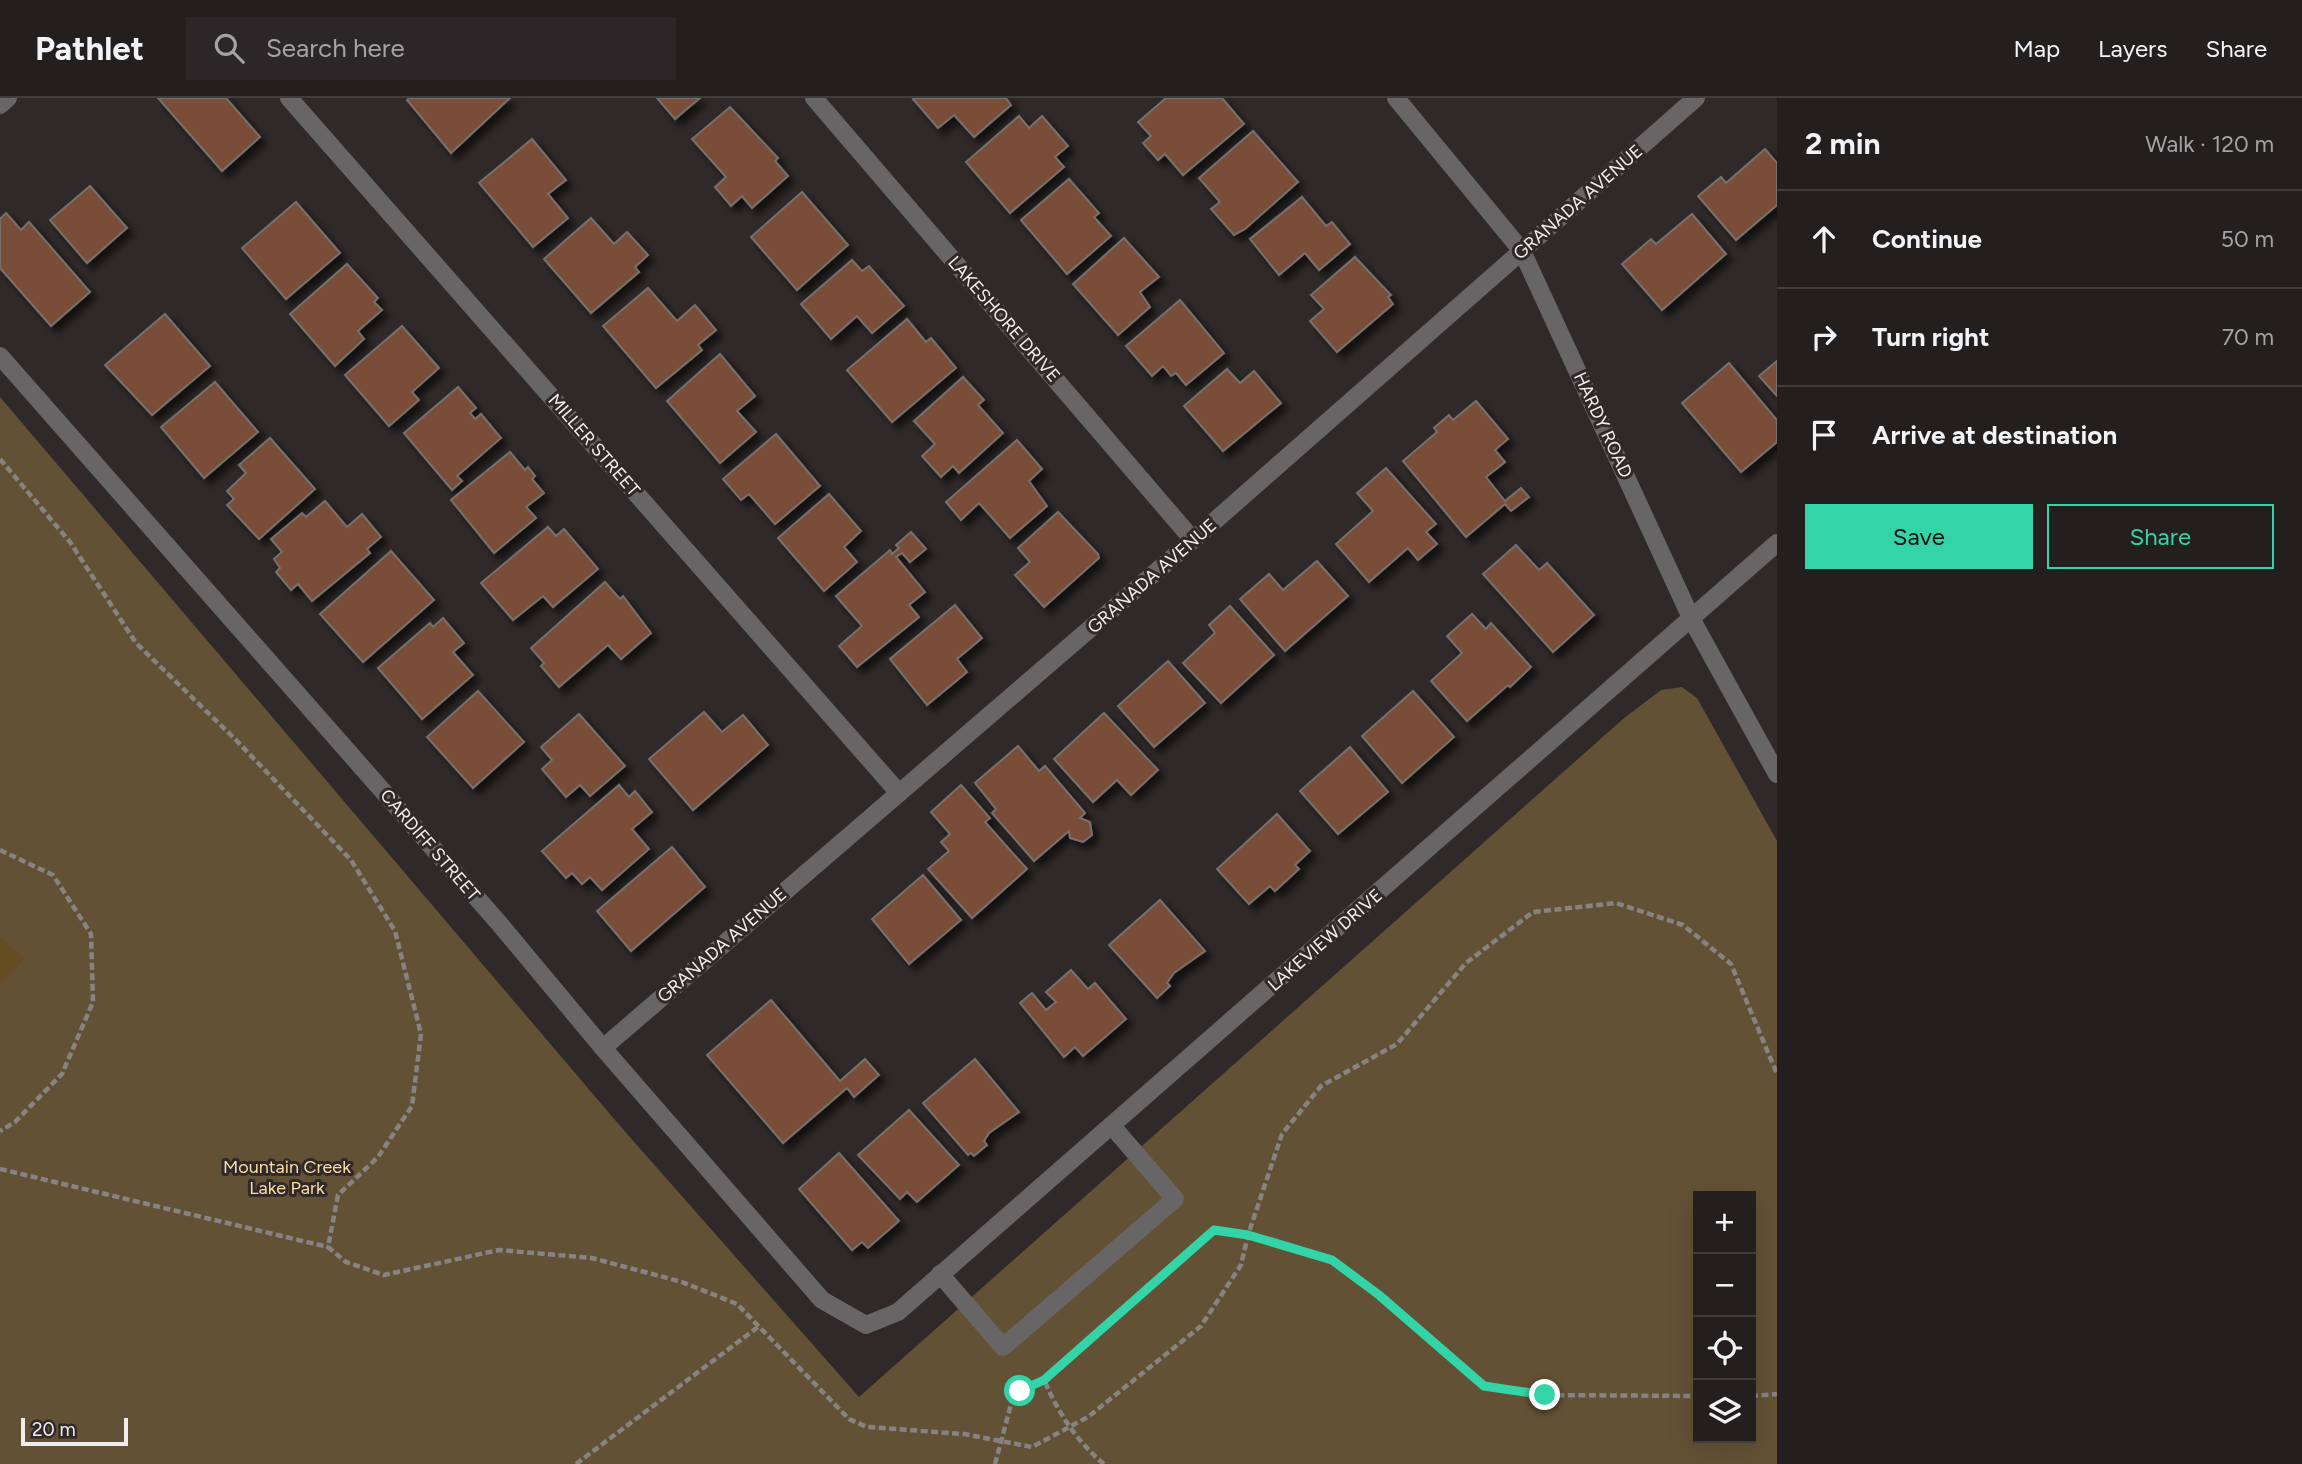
<!DOCTYPE html>
<html lang="en">
<head>
<meta charset="utf-8">
<style>
	:root { --surface:#231f1f; --page:#2b2728; --text:#f1f3f6; --muted:#a3a2a4; --line:#403d3d; --accent:#33d4a8 }
	body { margin:0; font-family:Figtree,sans-serif; background:var(--page); color:var(--text) }
	.controls { position:absolute; right:21px; bottom:21px; display:grid; overflow:hidden; border-radius:0px; box-shadow:0 7px 28px #0002 }
	.controls button { width:63px; height:63px; display:grid; place-items:center; padding:0; border:0; border-bottom:2px solid var(--line); background:var(--surface); color:var(--text); font:35px sans-serif }
	.scale { position:absolute; left:21px; bottom:18px; width:107px; box-sizing:border-box; padding-left:7px; border:4px solid #f2eded; border-top:0; font-size:19px; line-height:24px; white-space:nowrap; color:#f2eded; -webkit-text-stroke:5px #2f2929; paint-order:stroke }
	.stop { position:absolute; width:21px; height:21px; margin:-16px; border:5px solid #33d4a8; border-radius:50%; background:#fff }
	.stop.end { background:#33d4a8; border-color:#fff; box-shadow:0 2px 7px #0008 }
	.list { margin:0; padding:0; list-style:none }
	h2 { display:flex; justify-content:space-between; align-items:center; height:91px; margin:0; padding:0 28px; font-size:30px }
	h2 small { font-size:23px; font-weight:400; color:var(--muted) }
	.list li { display:grid; grid-template-columns:46px 1fr auto; gap:21px; align-items:center; box-sizing:border-box; height:98px; padding:0 28px; border-top:2px solid var(--line) }
	.list b { display:block; font-size:26px; white-space:nowrap }
	.list em { font-size:23px; font-style:normal; color:var(--muted) }
	.actions { display:flex; gap:14px; padding:21px 28px }
	.actions a { flex:1; padding:16px 0; border:2px solid var(--accent); border-radius:0px; text-align:center; font-size:24px; color:var(--accent) }
	.actions .main { background:var(--accent); color:#111 }
	.icon { flex:none; width:38px; height:38px; fill:none; stroke:currentColor; stroke-width:2; stroke-linecap:round; stroke-linejoin:round }
	.map { position:relative; flex:none; width:1777px; height:1366px; overflow:hidden }
	header { display:flex; align-items:center; gap:42px; box-sizing:border-box; height:98px; padding:0 35px; background:var(--surface); border-bottom:2px solid var(--line) }
	header strong { font-size:33px }
	nav { display:flex; gap:38px; margin-inline-start:auto; font-size:24px }
	.search { width:490px; height:63px; background:var(--page); display:flex; align-items:center; gap:18px; box-sizing:border-box; padding:0 24px; border-radius:0px; color:var(--muted); font-size:26px }
	main { display:flex }
	aside { flex:1; background:var(--surface) }
	.map>svg:first-child { display:block }
</style>
</head>
<body>
<header>
<strong>Pathlet</strong>
<div class="search"><svg class="icon" aria-label="search" viewBox="0 0 24 24"><circle cx="10" cy="10" r="6"/><path d="M15 15l6 6"/></svg>Search here</div>
<nav><a>Map</a><a>Layers</a><a>Share</a></nav>
</header>
<main>
<div class="map">
<svg width="1777" height="1366" viewBox="0 0 1777 1366">
	<defs>
		<filter id="shadow"><feDropShadow dx="6" dy="6" stdDeviation="3.5" flood-color="#0009"/></filter>
	</defs>
	<rect width="100%" height="100%" fill="#2f2929"/>
	<path fill="#635135" fill-rule="evenodd" d="M0 299 621 1029 859 1299 1623 621 1661 592 1682 589 1697 600 1777 743V1366H0ZM1698 1098H1751V1340H1698Z"/>
	<polygon fill="#664c21" points="0,839 25,861 0,887"/>
	<g fill="#794d37" stroke="#77706c" stroke-width="2" filter="url(#shadow)">
		<polygon points="158,0 226,0 260,39 222,73"/>
		<polygon points="409,0 510,0 451,55 407,2"/>
		<polygon points="657,0 700,0 675,21"/>
		<polygon points="915,0 1006,0 1011,7 974,39 954,17 938,30 913,1"/>
		<polygon points="1166,0 1222,0 1244,26 1183,77 1165,56 1158,62 1143,45 1151,38 1138,24"/>
		<polygon points="730,9 778,60 775,63 788,78 752,110 742,98 731,108 715,89 726,79 692,41"/>
		<polygon points="1019,18 1029,30 1042,18 1068,48 1055,59 1064,69 1010,115 966,64"/>
		<polygon points="1253,33 1298,84 1245,131 1234,137 1211,111 1220,104 1199,80"/>
		<polygon points="532,41 566,82 548,96 568,120 533,149 479,85"/>
		<polygon points="1765,51 1777,65 1777,107 1736,142 1698,98 1721,79 1726,85"/>
		<polygon points="1069,81 1099,115 1094,119 1111,138 1067,176 1021,122"/>
		<polygon points="90,88 127,130 87,165 50,122"/>
		<polygon points="802,94 848,147 797,192 751,139"/>
		<polygon points="1302,99 1326,128 1332,124 1350,146 1319,172 1305,155 1279,177 1250,141"/>
		<polygon points="296,104 340,155 286,201 242,150"/>
		<polygon points="6,115 21,132 29,124 90,194 51,228 0,170 0,121"/>
		<polygon points="1692,116 1726,156 1662,212 1622,166 1651,141 1656,146"/>
		<polygon points="591,120 614,146 627,134 648,157 635,169 639,174 591,215 544,161"/>
		<polygon points="1124,140 1159,179 1140,194 1150,209 1118,237 1073,186"/>
		<polygon points="1355,159 1391,197 1388,199 1393,206 1337,254 1310,223 1324,211 1311,197"/>
		<polygon points="852,162 862,173 869,168 904,208 872,235 857,218 831,241 801,206"/>
		<polygon points="347,166 378,200 374,204 382,212 358,233 364,241 335,268 290,216"/>
		<polygon points="648,190 677,223 695,207 716,232 698,247 702,252 656,290 603,228"/>
		<polygon points="1180,202 1224,255 1186,287 1176,275 1171,278 1163,268 1152,278 1126,248"/>
		<polygon points="165,216 210,268 152,317 105,267"/>
		<polygon points="907,221 926,244 931,240 956,270 892,324 847,272"/>
		<polygon points="402,228 439,270 412,294 419,302 389,328 345,277"/>
		<polygon points="720,256 755,298 737,313 756,334 720,365 667,303"/>
		<polygon points="1777,263 1777,298 1759,278"/>
		<polygon points="1729,265 1777,322 1777,344 1741,374 1682,305"/>
		<polygon points="1227,271 1240,285 1254,273 1281,305 1223,353 1184,308"/>
		<polygon points="963,279 984,302 978,307 1003,335 959,375 953,368 941,379 922,358 935,346 914,323"/>
		<polygon points="215,284 258,334 204,380 161,329"/>
		<polygon points="458,289 476,310 470,315 475,321 481,316 501,340 457,378 462,383 452,392 404,335"/>
		<polygon points="1476,303 1508,341 1495,352 1505,364 1486,379 1505,403 1521,390 1529,399 1511,413 1505,406 1466,439 1403,363 1437,334 1434,330 1449,317 1453,322"/>
		<polygon points="776,336 820,388 775,426 749,396 741,402 723,381"/>
		<polygon points="270,340 315,391 259,441 227,407 234,401 227,393 246,375 239,367"/>
		<polygon points="1017,342 1042,371 1029,383 1047,408 1010,440 979,405 961,422 946,404"/>
		<polygon points="510,354 525,372 528,369 535,378 532,381 544,395 526,409 536,420 494,455 451,402"/>
		<polygon points="1386,370 1436,426 1426,434 1437,446 1418,462 1408,450 1369,484 1336,446 1373,413 1357,395"/>
		<polygon points="829,396 861,433 844,449 857,464 824,493 778,440"/>
		<polygon points="325,403 347,429 362,416 381,439 367,451 370,455 312,503 298,486 291,492 276,474 280,470 274,461 282,454 271,441 302,415 306,419"/>
		<polygon points="1058,414 1098,456 1099,460 1044,509 1015,477 1030,464 1018,450"/>
		<polygon points="548,429 556,438 564,431 598,471 553,509 543,498 513,522 481,485"/>
		<polygon points="911,434 926,451 910,464 902,455 896,459 925,494 909,507 919,519 857,569 839,548 862,528 836,498 890,452 892,456 899,450 896,447"/>
		<polygon points="1516,447 1539,472 1547,465 1594,517 1553,554 1483,476"/>
		<polygon points="391,453 434,502 363,564 320,516"/>
		<polygon points="1317,463 1348,498 1285,553 1240,501 1269,476 1283,492"/>
		<polygon points="605,484 620,501 623,498 651,535 621,561 608,547 559,589 541,568 544,565 531,550"/>
		<polygon points="955,507 982,540 957,561 967,574 927,607 890,561"/>
		<polygon points="1230,508 1274,557 1221,605 1183,565 1215,535 1209,527"/>
		<polygon points="1472,516 1486,531 1491,525 1531,569 1510,589 1508,587 1467,623 1431,583 1462,555 1447,538"/>
		<polygon points="443,520 464,545 453,554 473,577 422,621 378,570 430,525 433,529"/>
		<polygon points="1168,563 1205,605 1154,649 1118,608"/>
		<polygon points="478,593 524,644 473,690 427,639"/>
		<polygon points="1413,593 1454,639 1402,685 1362,638"/>
		<polygon points="704,614 722,634 743,617 768,647 693,712 649,661"/>
		<polygon points="1104,615 1158,672 1131,697 1117,682 1093,704 1054,661"/>
		<polygon points="579,616 625,668 590,698 580,687 566,699 542,671 552,662 541,649"/>
		<polygon points="1018,648 1039,673 1045,668 1085,715 1080,720 1090,724 1092,737 1083,744 1070,740 1069,733 1034,763 992,715 996,711 975,685"/>
		<polygon points="1350,649 1388,694 1338,736 1300,693"/>
		<polygon points="619,687 629,699 635,693 652,714 632,731 649,751 602,792 590,779 582,786 572,775 566,780 542,753"/>
		<polygon points="961,687 990,720 985,724 1027,771 972,820 928,771 949,753 941,744 950,736 931,714"/>
		<polygon points="1277,716 1310,753 1295,767 1299,771 1275,793 1270,788 1249,806 1217,771"/>
		<polygon points="672,749 705,789 631,853 597,813"/>
		<polygon points="923,777 961,822 909,866 872,821"/>
		<polygon points="1160,802 1205,853 1174,875 1167,885 1170,888 1157,900 1109,847"/>
		<polygon points="1071,872 1088,891 1095,885 1126,921 1083,958 1075,949 1064,959 1020,905 1032,895 1046,912 1056,904 1046,894"/>
		<polygon points="771,902 840,983 865,961 879,977 854,999 847,990 783,1045 707,957"/>
		<polygon points="975,961 1019,1014 989,1035 984,1043 987,1047 974,1058 971,1055 968,1057 923,1005"/>
		<polygon points="909,1012 959,1067 917,1104 907,1094 900,1101 858,1057"/>
		<polygon points="839,1055 899,1123 868,1150 862,1144 852,1152 799,1091"/>
	</g>
	<g fill="none" stroke-linecap="round" stroke-linejoin="round">
		<g stroke="#888383" stroke-width="4.5" stroke-dasharray="7 3.5" stroke-linecap="butt">
			<polyline points="0,361 70,444 136,545 235,641 351,762 395,833 421,936 412,1008 378,1059 338,1097 328,1149 346,1164 384,1177 499,1152 592,1160 682,1184 737,1206 849,1321 867,1329 964,1336 1032,1349 1088,1319 1201,1228 1241,1167 1248,1137 1282,1036 1321,988 1397,946 1466,865 1533,814 1616,805 1683,827 1731,866 1777,976"/>
			<polyline points="0,752 53,777 91,836 93,904 62,976 15,1024 0,1033"/>
			<polyline points="0,1071 328,1149"/>
			<polyline points="1751,1298 1777,1296"/>
			<polyline points="576,1366 758,1229"/>
			<polyline points="995,1366 1013,1299 1044,1281"/>
			<path d="M1104 1366C1078 1345 1056 1312 1044 1281L1215 1132 1248 1137 1332 1162 1379 1197 1484 1288 1545 1297 1698 1298"/>
		</g>
		<polyline stroke="#686566" stroke-width="18" points="940,1176 1003,1249 1175,1101 1112,1028"/>
		<g stroke="#686566" stroke-width="18">
			<polyline points="289,0 899,695"/>
			<polyline points="814,0 1193,442"/>
			<polyline points="1396,0 1522,153 1692,522 1777,676"/>
			<polyline points="0,7 8,0"/>
			<polyline points="0,258 498,824 603,950 822,1202 866,1227 898,1214 1777,445"/>
			<polyline points="603,950 1193,442 1696,0"/>
		</g>
	</g>
	<g fill="none" stroke-linecap="round" stroke-linejoin="round">
		<polyline stroke="#33d4a8" stroke-width="9" points="1020,1293 1044,1282 1214,1132 1248,1137 1332,1162 1379,1197 1484,1288 1545,1297"/>
	</g>
	<g text-anchor="middle" dominant-baseline="central" stroke-width="6" stroke-linejoin="round" paint-order="stroke">
		<g font-size="18" fill="#f2eded" stroke="#2f2929">
			<text transform="translate(1578 104) rotate(-41)">GRANADA AVENUE</text>
			<text transform="translate(1004 221) rotate(49)">LAKESHORE DRIVE</text>
			<text transform="translate(1603 327) rotate(65)">HARDY ROAD</text>
			<text transform="translate(594 347) rotate(49)">MILLER STREET</text>
			<text transform="translate(1152 478) rotate(-41)">GRANADA AVENUE</text>
			<text transform="translate(430 747) rotate(49)">CARDIFF STREET</text>
			<text transform="translate(1325 842) rotate(-41)">LAKEVIEW DRIVE</text>
			<text transform="translate(722 847) rotate(-41)">GRANADA AVENUE</text>
		</g>
		<g font-size="18" fill="#fedba5" stroke="#2f2929">
			<text x="287" y="1069">Mountain Creek<tspan x="287" dy="21">Lake Park</tspan></text>
		</g>
	</g>
</svg>
<div class="controls">
<button>+</button>
<button>−</button>
<button><svg class="icon" aria-label="locate" viewBox="0 0 24 24"><circle cx="12" cy="12" r="6"/><path d="M12 2v4M12 18v4M2 12h4M18 12h4"/></svg></button>
<button><svg class="icon" aria-label="layers" viewBox="0 0 24 24"><path d="M12 4l9 5-9 5-9-5zM3 14l9 5 9-5"/></svg></button>
</div>
<div class="scale">20 m</div>
<div class="stop" style="left:1020px;top:1293px"></div>
<div class="stop end" style="left:1545px;top:1297px"></div>
</div>
<aside>
<h2>2 min<small>Walk · 120 m</small></h2>
<ul class="list">
<li><svg class="icon" aria-label="ahead" viewBox="0 0 24 24"><path d="M12 20V5M6 11l6-6 6 6"/></svg><div><b>Continue</b></div><em>50 m</em></li>
<li><svg class="icon" aria-label="right" viewBox="0 0 24 24"><path d="M7 20v-9h11M14 6l5 5-5 5"/></svg><div><b>Turn right</b></div><em>70 m</em></li>
<li><svg class="icon" aria-label="arrive" viewBox="0 0 24 24"><path d="M6 21V4h12l-3 4 3 4H6"/></svg><div><b>Arrive at destination</b></div></li>
</ul>
<div class="actions"><a class="main">Save</a><a>Share</a></div>
</aside>
</main>
</body>
</html>
